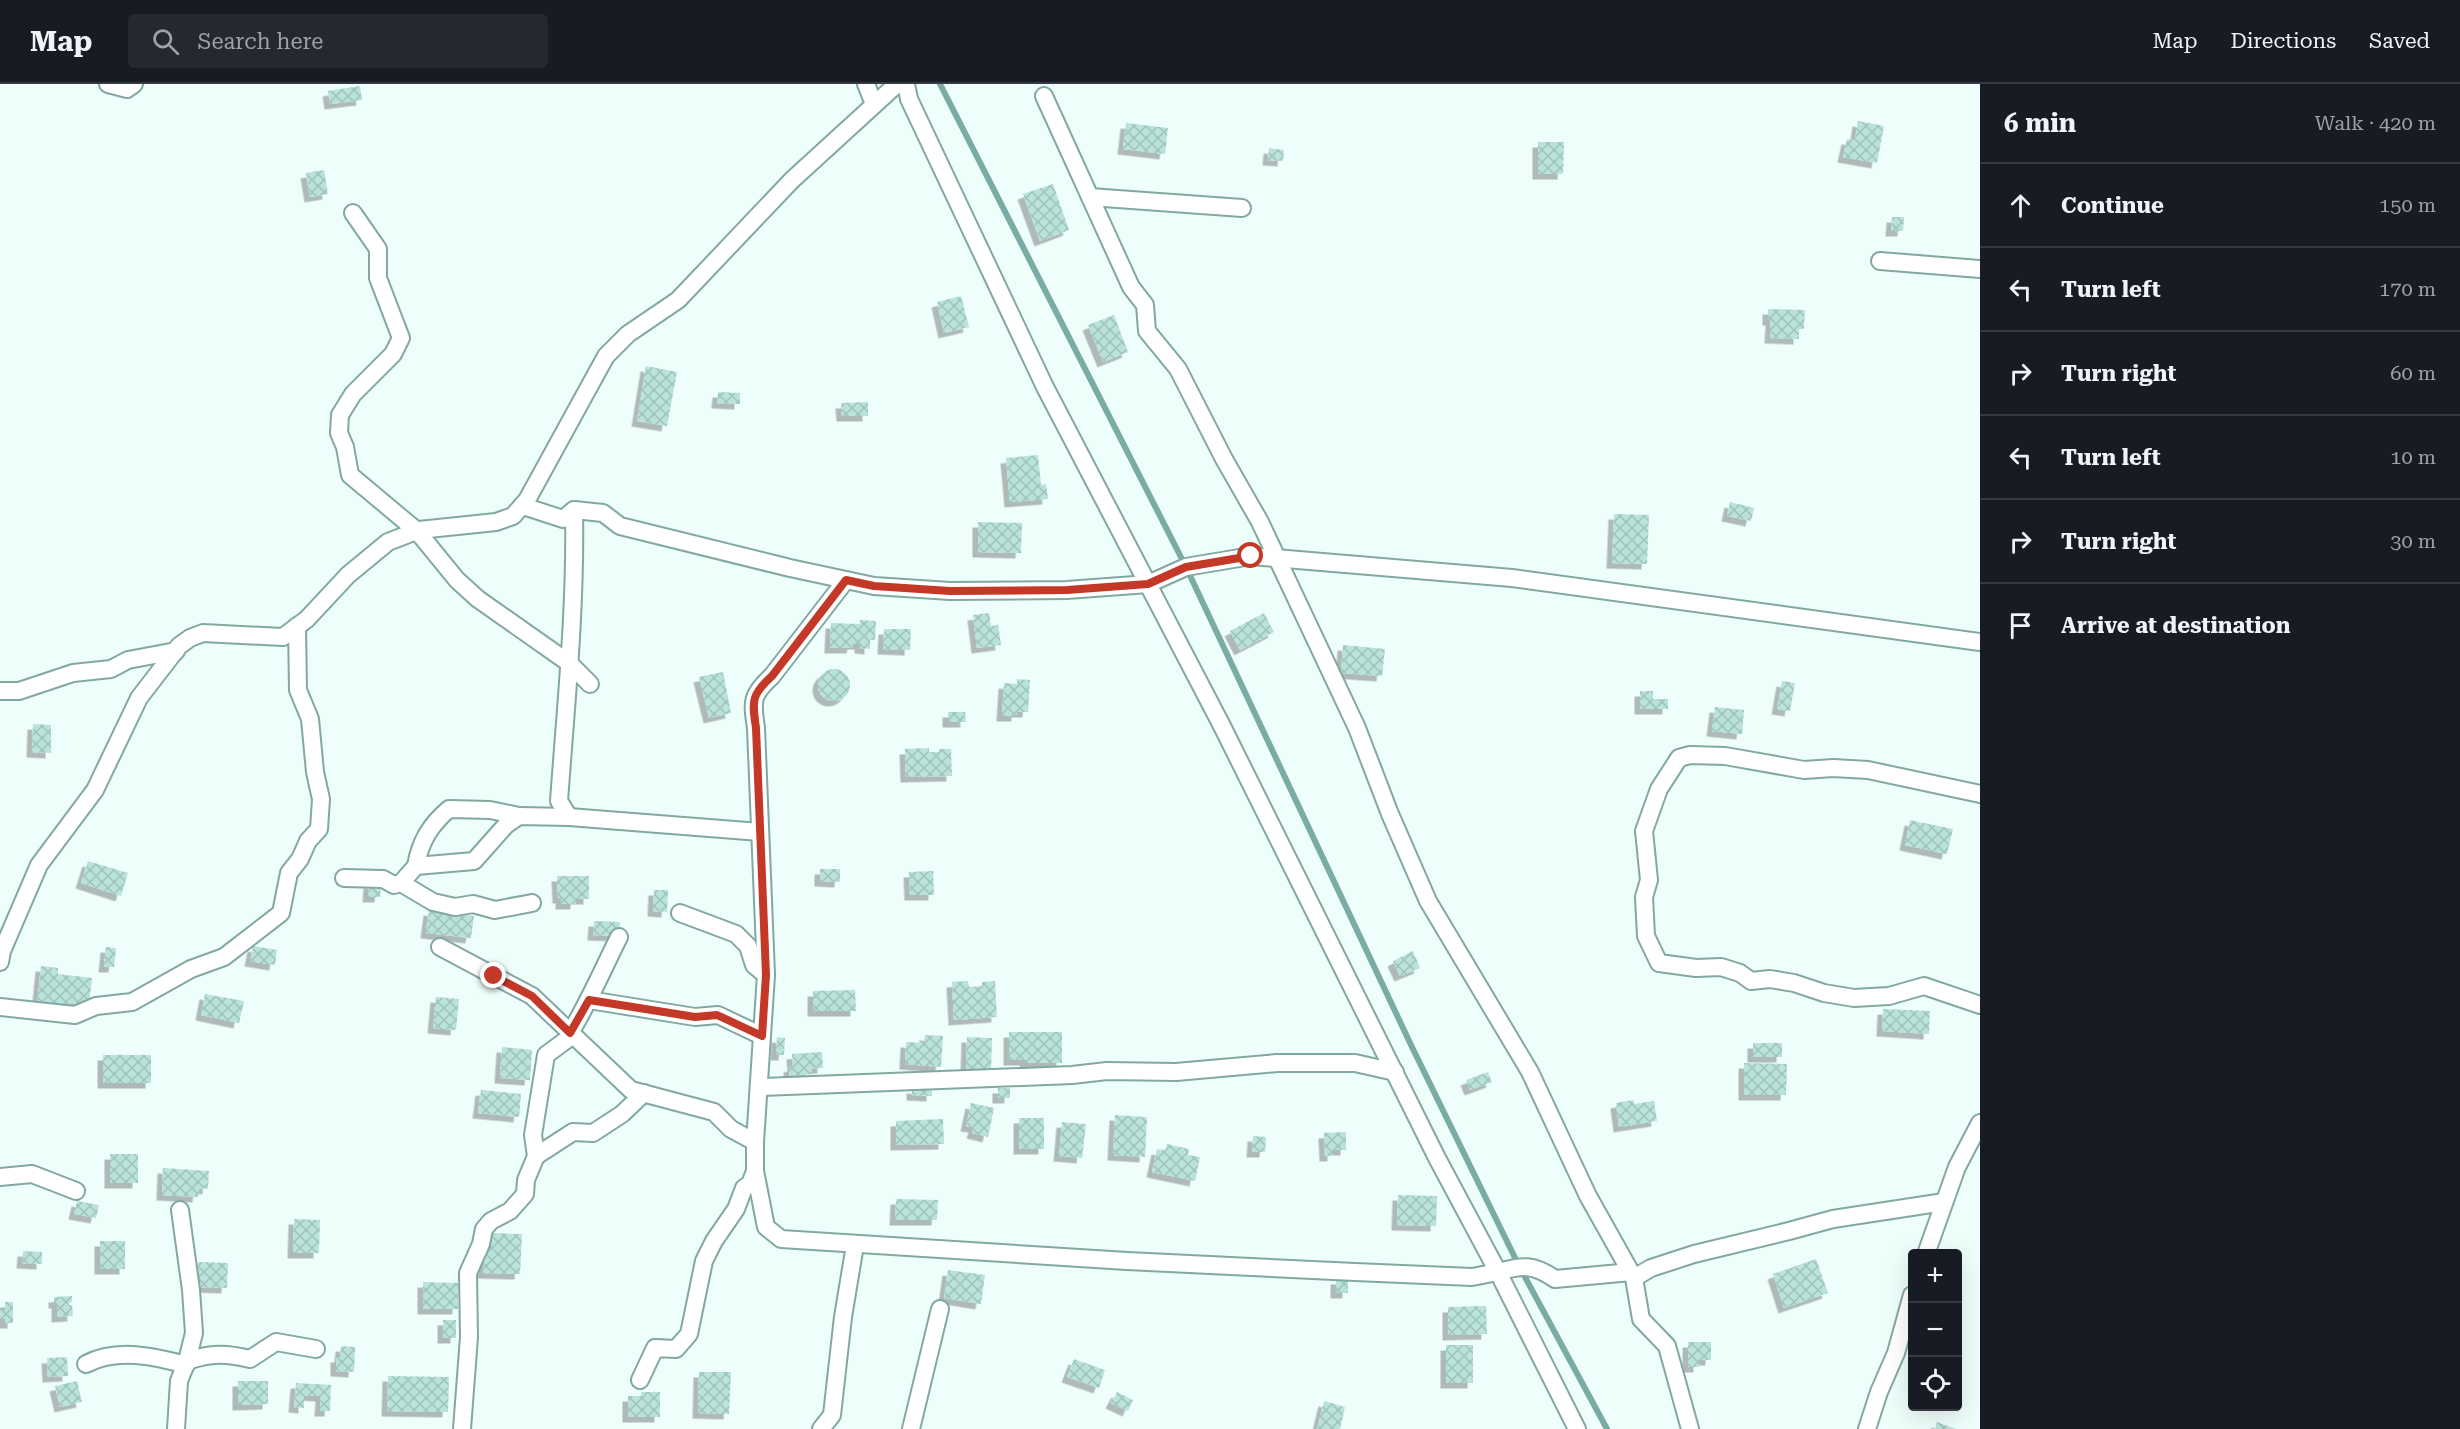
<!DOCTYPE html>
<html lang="en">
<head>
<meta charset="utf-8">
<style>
	:root { --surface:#171b24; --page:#242831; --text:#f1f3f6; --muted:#9ea1a6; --line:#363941 }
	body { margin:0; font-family:"Roboto Serif",serif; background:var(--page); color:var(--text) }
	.controls { position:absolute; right:18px; bottom:18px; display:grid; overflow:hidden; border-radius:6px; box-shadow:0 6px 24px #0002 }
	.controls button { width:54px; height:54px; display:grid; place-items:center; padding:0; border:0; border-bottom:2px solid var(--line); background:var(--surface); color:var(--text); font:30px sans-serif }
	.stop { position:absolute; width:18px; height:18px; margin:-14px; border:4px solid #c43828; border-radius:50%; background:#fff }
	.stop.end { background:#c43828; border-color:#fff; box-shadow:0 2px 6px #0008 }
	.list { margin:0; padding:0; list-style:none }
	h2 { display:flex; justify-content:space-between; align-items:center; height:78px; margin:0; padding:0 24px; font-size:26px }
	h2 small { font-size:20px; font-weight:400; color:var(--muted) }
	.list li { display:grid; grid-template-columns:39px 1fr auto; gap:18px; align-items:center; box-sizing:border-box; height:84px; padding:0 24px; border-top:2px solid var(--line) }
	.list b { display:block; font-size:22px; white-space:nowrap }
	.list em { font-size:20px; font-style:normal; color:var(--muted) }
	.icon { flex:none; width:33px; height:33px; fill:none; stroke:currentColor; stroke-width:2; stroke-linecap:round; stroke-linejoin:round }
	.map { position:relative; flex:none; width:1980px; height:1345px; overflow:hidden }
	header { display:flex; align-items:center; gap:36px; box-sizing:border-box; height:84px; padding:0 30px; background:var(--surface); border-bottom:2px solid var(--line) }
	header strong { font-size:28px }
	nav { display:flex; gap:33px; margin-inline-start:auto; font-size:21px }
	.search { width:420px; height:54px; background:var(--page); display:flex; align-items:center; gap:15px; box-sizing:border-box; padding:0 21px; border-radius:6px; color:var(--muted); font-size:22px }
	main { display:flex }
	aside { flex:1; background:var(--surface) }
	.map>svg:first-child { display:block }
</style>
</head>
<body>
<header>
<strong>Map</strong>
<div class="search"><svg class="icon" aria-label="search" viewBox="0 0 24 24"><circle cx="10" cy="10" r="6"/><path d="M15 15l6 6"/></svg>Search here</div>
<nav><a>Map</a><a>Directions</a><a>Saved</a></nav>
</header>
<main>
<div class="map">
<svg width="1980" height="1345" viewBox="0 0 1980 1345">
	<defs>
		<pattern id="building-cross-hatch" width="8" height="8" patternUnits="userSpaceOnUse" patternTransform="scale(1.5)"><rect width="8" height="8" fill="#b9e2db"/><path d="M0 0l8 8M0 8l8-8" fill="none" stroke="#9ec2bc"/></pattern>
		<filter id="shadow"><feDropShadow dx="-5.5" dy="5.5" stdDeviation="0" flood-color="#0004"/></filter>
	</defs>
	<rect width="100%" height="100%" fill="#eefefb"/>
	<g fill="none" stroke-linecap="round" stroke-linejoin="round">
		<polyline stroke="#7baca4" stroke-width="6" points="940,0 1186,483 1411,961 1519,1182 1607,1345"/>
	</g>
	<g fill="url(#building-cross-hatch)" filter="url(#shadow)">
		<polygon points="360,2 362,16 330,20 328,7"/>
		<polygon points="1858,37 1884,42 1877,79 1843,73 1847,55 1855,56"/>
		<polygon points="1126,39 1168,44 1165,70 1123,65"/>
		<polygon points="1538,58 1564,58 1563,90 1538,90"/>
		<polygon points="1269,64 1284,66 1283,77 1268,76"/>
		<polygon points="324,86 328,110 310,113 306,89"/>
		<polygon points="1053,100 1069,146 1040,157 1023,110"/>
		<polygon points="1892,133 1904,133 1903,147 1891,147"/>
		<polygon points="961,212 969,243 944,249 937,218"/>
		<polygon points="1768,225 1805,226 1804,245 1799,245 1799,255 1770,254 1771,236 1768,236"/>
		<polygon points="1114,231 1128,268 1103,278 1088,241"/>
		<polygon points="646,282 677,288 667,342 637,337"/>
		<polygon points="718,308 740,309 740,320 717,319"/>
		<polygon points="868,318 868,332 842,332 841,319"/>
		<polygon points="1038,371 1041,401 1046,400 1048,415 1010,418 1006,374"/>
		<polygon points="1730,418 1754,424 1751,437 1727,432"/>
		<polygon points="1614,430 1649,431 1647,480 1612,479"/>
		<polygon points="978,438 1022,439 1021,469 978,468"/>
		<polygon points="989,529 991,542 998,541 1001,561 977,564 973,531"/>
		<polygon points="1264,529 1274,548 1240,566 1230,547"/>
		<polygon points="860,536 876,537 875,556 870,556 870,565 860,564 860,560 853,560 852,564 830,564 831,539 860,540"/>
		<polygon points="884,545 911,545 910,566 883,565"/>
		<polygon points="1343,561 1385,565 1382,592 1341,589"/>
		<circle cx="834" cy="601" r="16"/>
		<polygon points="723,588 731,629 709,634 699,593"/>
		<polygon points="1017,595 1030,596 1028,628 1017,628 1017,632 1002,632 1004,599 1017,600"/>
		<polygon points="1782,597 1795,599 1790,627 1777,625"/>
		<polygon points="1640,607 1653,607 1653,615 1668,615 1668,625 1640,625"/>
		<polygon points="1715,623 1744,626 1742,650 1712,647"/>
		<polygon points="948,628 965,628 966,638 948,638"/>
		<polygon points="33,640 51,641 51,669 32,668"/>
		<polygon points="929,664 929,668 939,668 939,665 951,665 952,692 906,693 905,665"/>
		<polygon points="1910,736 1953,745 1947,770 1905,761"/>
		<polygon points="88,777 128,789 121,812 81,799"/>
		<polygon points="820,785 840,785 840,798 820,797"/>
		<polygon points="933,787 934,811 910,811 909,788"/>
		<polygon points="557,792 589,792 589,815 576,815 576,820 561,820 561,814 558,814"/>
		<polygon points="369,799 381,799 380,813 368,813"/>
		<polygon points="654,806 668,806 667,828 653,827"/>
		<polygon points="429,826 474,832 471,854 426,849"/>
		<polygon points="594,837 620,838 619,852 593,851"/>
		<polygon points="253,862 277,866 275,881 250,877"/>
		<polygon points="106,863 116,864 114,883 104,883"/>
		<polygon points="1413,867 1420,884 1400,892 1393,877"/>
		<polygon points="41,882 58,884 58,890 92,894 89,921 68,919 68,925 37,922"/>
		<polygon points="968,897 969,903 982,902 982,898 995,897 997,933 954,936 952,898"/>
		<polygon points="855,906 856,927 813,927 813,907"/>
		<polygon points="205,910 244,917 239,939 201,931"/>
		<polygon points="436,913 459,915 456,946 433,944"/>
		<polygon points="1883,925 1930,927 1929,950 1882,947"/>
		<polygon points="1009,948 1062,948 1062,979 1025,979 1025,976 1009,976"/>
		<polygon points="925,951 943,952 941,983 905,980 906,958 924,959"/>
		<polygon points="777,953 785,954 784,971 776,971"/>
		<polygon points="967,953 992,954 991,986 966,985"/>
		<rect x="1753" y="959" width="29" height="14"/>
		<polygon points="502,963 532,966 530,996 500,994"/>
		<polygon points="822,968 823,984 811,985 812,990 789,992 789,983 793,982 792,970"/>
		<rect x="103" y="971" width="48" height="28"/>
		<polygon points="1744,979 1787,980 1786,1011 1744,1011"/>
		<polygon points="1488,988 1492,998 1470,1006 1466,996"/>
		<polygon points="912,1004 932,1006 932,1012 912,1011"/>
		<rect x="998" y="1004" width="12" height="10"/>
		<polygon points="481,1006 521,1010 519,1033 478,1029"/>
		<polygon points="1633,1016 1634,1020 1654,1017 1657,1037 1619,1043 1616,1019"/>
		<polygon points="971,1019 994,1024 988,1053 972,1049 974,1043 966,1042"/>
		<polygon points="1115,1031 1147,1033 1145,1073 1113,1071"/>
		<rect x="1019" y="1034" width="25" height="31"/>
		<polygon points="943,1035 944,1060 896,1061 896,1037"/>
		<polygon points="1062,1038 1086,1040 1082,1074 1059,1072"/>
		<polygon points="1346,1048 1346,1066 1333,1066 1333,1072 1325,1072 1324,1049"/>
		<polygon points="1253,1052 1266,1053 1265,1068 1252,1068"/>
		<polygon points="1167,1060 1189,1065 1188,1071 1200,1073 1195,1097 1152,1088 1157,1065 1165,1067"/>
		<rect x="110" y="1070" width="28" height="29"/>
		<polygon points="163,1084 209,1087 208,1105 199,1104 198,1113 162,1111"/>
		<polygon points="1398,1111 1437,1112 1436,1142 1397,1141"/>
		<polygon points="896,1115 938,1116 937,1136 895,1136"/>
		<polygon points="77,1117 99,1121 96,1134 74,1130"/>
		<polygon points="294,1135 320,1136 319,1169 293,1169"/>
		<polygon points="484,1149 522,1150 520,1190 483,1189"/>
		<rect x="100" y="1157" width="25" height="28"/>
		<polygon points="23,1167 42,1168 42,1180 22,1179"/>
		<polygon points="1816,1175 1828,1209 1784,1224 1773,1190"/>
		<polygon points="198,1178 228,1179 227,1204 198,1203"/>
		<polygon points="948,1186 985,1191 981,1220 944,1214"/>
		<rect x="1336" y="1195" width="12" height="14"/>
		<polygon points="423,1198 458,1199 458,1225 423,1225"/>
		<polygon points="72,1212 72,1218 69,1219 69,1221 72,1221 73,1232 57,1233 57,1219 54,1219 54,1213"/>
		<polygon points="5,1218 13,1218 13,1239 5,1239 5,1235 0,1235 0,1226 5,1226"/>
		<polygon points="1486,1222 1487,1250 1448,1251 1448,1223"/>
		<rect x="443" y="1236" width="13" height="18"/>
		<polygon points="1688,1258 1711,1258 1711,1276 1699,1276 1699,1283 1688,1283"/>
		<rect x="1446" y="1261" width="27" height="38"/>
		<polygon points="341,1262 355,1263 354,1288 336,1287 336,1273 340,1273"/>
		<polygon points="67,1273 68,1292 48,1293 47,1274"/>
		<polygon points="1074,1275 1105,1286 1099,1304 1067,1293"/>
		<polygon points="699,1288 731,1288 729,1330 698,1329"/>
		<polygon points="388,1292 449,1293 448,1328 387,1327"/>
		<polygon points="77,1297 82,1318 60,1323 55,1302"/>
		<polygon points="238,1297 268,1297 268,1320 238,1321"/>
		<polygon points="296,1299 331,1301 330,1327 320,1327 321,1312 304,1311 304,1324 294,1323"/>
		<polygon points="641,1308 660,1308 660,1333 628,1333 628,1312 641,1312"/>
		<polygon points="1117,1308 1133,1316 1128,1327 1111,1319"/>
		<polygon points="1324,1317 1345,1323 1340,1345 1317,1345"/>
		<polygon points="1937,1338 1956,1345 1935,1345"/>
	</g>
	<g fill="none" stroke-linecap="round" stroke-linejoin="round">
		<defs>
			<g id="minor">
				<polyline points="108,0 127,5 134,0"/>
				<polyline points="866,0 874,20"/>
				<path d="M906 0 909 15 1045 303 1222 642 1437 1074 1498 1188C1522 1181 1534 1180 1555 1195L1631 1188"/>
				<polyline points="1044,12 1131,203 1145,221 1147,247 1178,285 1224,375 1260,438 1357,644 1390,730 1428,817 1530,988 1588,1112 1634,1194 1641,1235 1667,1262 1690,1345"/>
				<polyline points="1090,113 1242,124"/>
				<polyline points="353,129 378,165 378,194 401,254 393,270 353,310 340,331 339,349 345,363 350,391 417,447 457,496 478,515 569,579 590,600"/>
				<polyline points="1880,177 1980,185"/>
				<polyline points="523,422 563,435 574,426 603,429 620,442 790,484 874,502 950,507 1067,506 1148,500 1186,483 1251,472 1512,494 1980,558"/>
				<polyline points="0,607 19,607 73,589 111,585 128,576 176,567"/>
				<polyline points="1980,710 1868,686 1833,684 1804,686 1725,672 1690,671 1679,674 1659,705 1644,747 1649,796 1644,813 1646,852 1659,879 1696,884 1721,883 1740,889 1751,897 1770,895 1794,899 1824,909 1854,914 1889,912 1924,902 1980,921"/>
				<path d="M569 733 559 717C566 620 576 523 574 426"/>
				<path d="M416 782C420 758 430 741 449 725L490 726 519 732"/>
				<polyline points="344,794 383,795 394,801 401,799 416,782 474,777 506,741 519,732 569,733 760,748"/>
				<polyline points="401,799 433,818 455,823 473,820 495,826 532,819"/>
				<polyline points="680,829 736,850 748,862 754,881 766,891"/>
				<polyline points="440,863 532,912 631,1006 714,1028 731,1045 755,1058 755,1087 766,1143 781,1155 1127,1177 1355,1188 1472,1193 1498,1188 1577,1345"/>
				<polyline points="0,878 2,867 39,781 95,706 139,614 179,562 190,554 203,549 283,553 307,535 348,491 388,458 419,446 496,438 513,432 527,416 606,272 628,250 678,216 792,96 897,0"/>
				<polyline points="589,916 695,933 718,931 762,952"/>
				<polyline points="0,923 75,931 96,922 132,918 191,885 224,873 281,829 289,789 300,775 308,757 319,745 321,715 315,688 310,635 298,606 297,542"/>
				<path d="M570 949C589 918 603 885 619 853"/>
				<polyline points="759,1003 1072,991 1107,987 1176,988 1277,979 1355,979 1395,988"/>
				<path d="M755 1058 766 891 756 644C752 617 751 611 772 592L846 496"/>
				<polyline points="536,1072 573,1048 593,1049 622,1030 644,1009"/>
				<polyline points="0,1093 32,1090 76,1107"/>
				<polyline points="180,1126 191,1206 194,1249 187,1277"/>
				<polyline points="1926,1170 1957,1083 1980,1039"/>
				<polyline points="1634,1194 1651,1184 1694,1170 1789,1147 1833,1135 1944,1118"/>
				<path d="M86 1280C117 1264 154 1272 186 1281"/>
				<polyline points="640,1296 655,1264 676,1265 689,1250 704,1177 714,1157 736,1125 744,1104 750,1100 755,1087"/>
				<path d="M176 1345 179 1297 187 1277C212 1269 225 1269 250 1275L276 1258 316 1265"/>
				<polyline points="462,1345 469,1253 468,1189 481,1160 484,1145 491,1137 510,1127 525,1110 526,1096 536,1072 533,1051 546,971 573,951"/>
				<polyline points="821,1345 832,1331 843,1233 855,1161"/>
				<polyline points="911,1345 940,1225"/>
				<polyline points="1867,1345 1879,1308 1896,1269 1912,1211"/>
			</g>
		</defs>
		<use href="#minor" stroke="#82a8a2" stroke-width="20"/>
		<use href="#minor" stroke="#fff" stroke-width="16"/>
	</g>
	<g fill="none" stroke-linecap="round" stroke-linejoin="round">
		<path stroke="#c43828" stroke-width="8" d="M494 892 532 912 570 949 589 916 695 933 717 931 762 952 766 891 756 644C752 617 751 611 772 592L846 496 874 502 950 507 1067 506 1148 500 1186 483 1251 472"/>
	</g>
</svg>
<div class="controls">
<button>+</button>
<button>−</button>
<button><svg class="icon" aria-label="locate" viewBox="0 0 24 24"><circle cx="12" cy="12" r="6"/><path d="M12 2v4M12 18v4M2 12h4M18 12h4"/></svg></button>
</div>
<div class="stop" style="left:1251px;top:472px"></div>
<div class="stop end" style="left:494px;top:892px"></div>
</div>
<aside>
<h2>6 min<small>Walk · 420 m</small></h2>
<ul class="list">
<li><svg class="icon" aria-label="ahead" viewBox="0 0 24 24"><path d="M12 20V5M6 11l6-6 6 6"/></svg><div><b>Continue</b></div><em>150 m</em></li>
<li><svg class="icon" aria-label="left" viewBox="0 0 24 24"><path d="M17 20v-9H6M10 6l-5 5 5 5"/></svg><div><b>Turn left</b></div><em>170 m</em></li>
<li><svg class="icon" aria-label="right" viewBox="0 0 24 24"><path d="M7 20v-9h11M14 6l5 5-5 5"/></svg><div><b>Turn right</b></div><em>60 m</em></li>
<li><svg class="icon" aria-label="left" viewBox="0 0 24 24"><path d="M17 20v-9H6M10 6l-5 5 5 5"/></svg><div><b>Turn left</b></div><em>10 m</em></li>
<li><svg class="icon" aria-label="right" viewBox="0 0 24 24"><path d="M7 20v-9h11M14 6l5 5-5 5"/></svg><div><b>Turn right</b></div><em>30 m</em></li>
<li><svg class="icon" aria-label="arrive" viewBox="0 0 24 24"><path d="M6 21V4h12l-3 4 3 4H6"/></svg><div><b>Arrive at destination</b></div></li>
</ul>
</aside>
</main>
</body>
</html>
